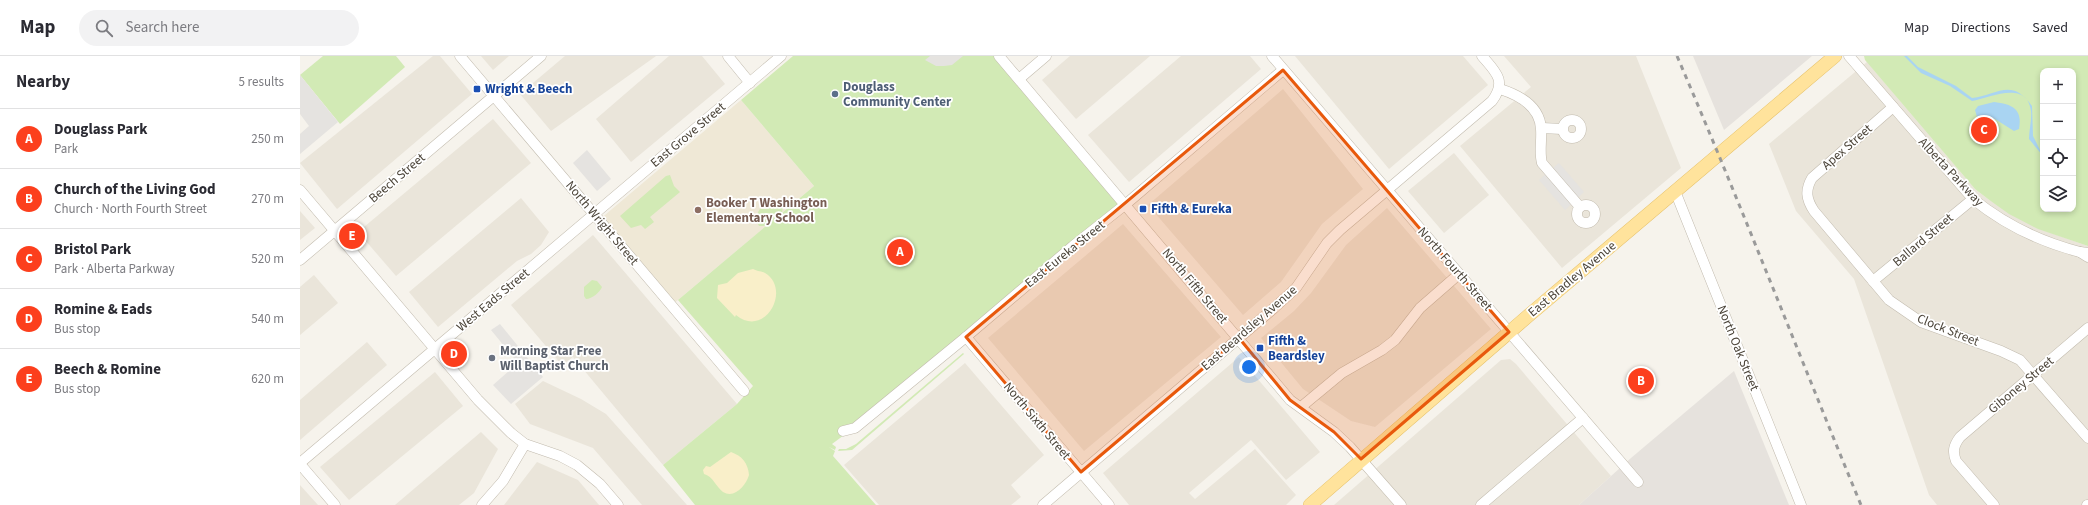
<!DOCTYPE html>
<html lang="en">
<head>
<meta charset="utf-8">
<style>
	:root { --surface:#fff; --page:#f2f2f3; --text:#2b2b33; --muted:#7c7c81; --line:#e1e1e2; --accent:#fc3f1d }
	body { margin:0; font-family:"Source Sans 3",sans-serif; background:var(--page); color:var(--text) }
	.controls { position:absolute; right:12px; top:12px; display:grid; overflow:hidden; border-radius:8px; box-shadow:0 2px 6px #0003 }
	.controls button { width:36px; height:36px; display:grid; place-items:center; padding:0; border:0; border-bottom:1px solid var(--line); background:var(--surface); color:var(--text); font:20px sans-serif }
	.you { position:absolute; left:949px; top:311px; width:14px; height:14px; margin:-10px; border:3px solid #fff; border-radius:50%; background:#1a73e8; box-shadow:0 0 0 6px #1a73e833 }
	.badge { display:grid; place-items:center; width:26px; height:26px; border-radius:50%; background:var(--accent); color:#fff; font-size:13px; font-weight:700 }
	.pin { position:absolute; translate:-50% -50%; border:2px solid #fff; box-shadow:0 1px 4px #0006 }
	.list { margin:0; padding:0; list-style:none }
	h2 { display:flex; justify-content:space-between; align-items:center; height:52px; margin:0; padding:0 16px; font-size:17px }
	h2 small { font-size:13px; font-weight:400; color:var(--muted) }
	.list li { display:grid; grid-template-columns:26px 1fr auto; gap:12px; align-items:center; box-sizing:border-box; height:60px; padding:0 16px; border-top:1px solid var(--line) }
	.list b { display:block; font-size:15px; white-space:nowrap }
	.list p { margin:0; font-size:13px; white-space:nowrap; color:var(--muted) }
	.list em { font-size:13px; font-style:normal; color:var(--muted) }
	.icon { flex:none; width:22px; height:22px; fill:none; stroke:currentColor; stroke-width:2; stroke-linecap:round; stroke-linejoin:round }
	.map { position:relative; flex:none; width:1788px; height:449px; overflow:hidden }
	header { display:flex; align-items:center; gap:24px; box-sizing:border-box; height:56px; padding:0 20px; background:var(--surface); border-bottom:1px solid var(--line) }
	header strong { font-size:19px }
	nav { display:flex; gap:22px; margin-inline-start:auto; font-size:14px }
	.search { width:280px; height:36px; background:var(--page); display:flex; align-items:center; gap:10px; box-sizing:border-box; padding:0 14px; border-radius:22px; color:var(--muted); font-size:15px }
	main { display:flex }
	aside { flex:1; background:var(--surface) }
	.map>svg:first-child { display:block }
</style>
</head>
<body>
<header>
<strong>Map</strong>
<div class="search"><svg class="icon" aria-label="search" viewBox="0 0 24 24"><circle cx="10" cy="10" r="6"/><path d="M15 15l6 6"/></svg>Search here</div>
<nav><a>Map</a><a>Directions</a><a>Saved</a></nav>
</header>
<main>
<aside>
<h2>Nearby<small>5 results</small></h2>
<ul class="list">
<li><span class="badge">A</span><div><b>Douglass Park</b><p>Park</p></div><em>250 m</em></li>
<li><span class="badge">B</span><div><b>Church of the Living God</b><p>Church · North Fourth Street</p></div><em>270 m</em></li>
<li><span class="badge">C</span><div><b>Bristol Park</b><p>Park · Alberta Parkway</p></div><em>520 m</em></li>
<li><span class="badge">D</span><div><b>Romine &amp; Eads</b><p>Bus stop</p></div><em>540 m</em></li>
<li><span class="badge">E</span><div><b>Beech &amp; Romine</b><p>Bus stop</p></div><em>620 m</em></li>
</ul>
</aside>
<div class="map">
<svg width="1788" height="449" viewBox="0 0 1788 449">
	<rect width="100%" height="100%" fill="#f6f3ec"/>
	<g fill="#eae5da">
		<polygon points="133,0 140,0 172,38 37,153 0,107"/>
		<polygon points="181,0 209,0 193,14"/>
		<polygon points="265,0 356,0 251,75 220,38"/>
		<polygon points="369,0 402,0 425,28 331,106 296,63"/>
		<polygon points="770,0 850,0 776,63 742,24"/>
		<polygon points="881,0 950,0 961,13 829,126 788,79"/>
		<polygon points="995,0 1163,0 1188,29 1089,113"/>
		<polygon points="1204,0 1336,0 1381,112 1262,212 1160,90 1231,31"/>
		<polygon points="1567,6 1675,133 1688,143 1737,172 1788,190 1788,449 1637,449 1629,439 1554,223 1496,155 1469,88"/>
		<polygon points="983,33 1063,133 1022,168 981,226 943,259 848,149"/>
		<polygon points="193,63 231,107 96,220 58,176"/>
		<polygon points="1154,97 1189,139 1144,177 1108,135"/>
		<polygon points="221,142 249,176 241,189 231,198 217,205 138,271 109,236"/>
		<polygon points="1087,152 1191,273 1075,371 1051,365 1003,333 961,282 994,255 1011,237 1046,189"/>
		<polygon points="0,155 15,172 0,184"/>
		<polygon points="823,168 921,281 784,395 688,282"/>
		<polygon points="293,179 437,348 363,409 273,301 262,309 211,249"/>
		<polygon points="14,219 38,247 0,279 0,231"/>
		<polygon points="67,286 87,309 0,384 0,344"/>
		<polygon points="939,301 1020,396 986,424 951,384 889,437 895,443 955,393 996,439 986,449 829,449 803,417"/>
		<polygon points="1210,303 1216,308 1311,420 1279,449 1034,449 1201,304"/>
		<polygon points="665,307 744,399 711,429 721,441 711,449 579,449 544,409"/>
		<polygon points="135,316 163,350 49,444 20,411"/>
		<polygon points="243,325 281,343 306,358 387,449 342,449 293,392 230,368 215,348"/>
		<polygon points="181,376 198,393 174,437 159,449 95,449"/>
		<polygon points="237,406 278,424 299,449 204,449"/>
		<polygon points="0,429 18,449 0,449"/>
	</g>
	<g fill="#e6e2dd">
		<polygon points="1393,0 1512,0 1424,74"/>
		<polygon points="1434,315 1489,449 1279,449 1331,402"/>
	</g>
	<polygon fill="#efe8d6" points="441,44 514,130 372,249 299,164"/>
	<g fill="#d2eab5" fill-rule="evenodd">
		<polygon points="23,0 96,0 105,11 40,68 0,19"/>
		<path d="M493 0H694L822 148 567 362 532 388 536 391 535 394 529 391 535 395 533 400 576 449H395L363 409 437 348 453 330 378 244 466 170H459L456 164C457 153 465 144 477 144L483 150 482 157 514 130 441 44Z"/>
		<path d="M1564 0H1788V190L1738 173 1709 158 1688 143 1675 133 1565 4ZM1743 15H1773V153H1743Z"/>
		<polygon points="370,119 374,130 380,136 350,161 354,166 345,173 341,169 331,172 320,160 366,120"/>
		<path d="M292 224 297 225 302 231C300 236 292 243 286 243L284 240V231Z"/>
		<polygon points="663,297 664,298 552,394 538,395 539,393 546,393 556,388"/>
	</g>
	<g fill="#f9efc9">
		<path d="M453 213C456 215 461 215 465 217 492 233 465 283 436 259L435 261 417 242 418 229 427 227 438 217Z"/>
		<path d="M431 396C442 400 448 407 449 419 446 429 435 443 423 436 416 431 413 420 404 418L403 414 406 410 410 411Z"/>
	</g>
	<g fill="#e5e3e0">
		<polygon points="630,0 663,0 652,9 644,10 636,10 625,4"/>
		<polygon points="0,19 38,66 0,98 0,78 9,70 0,58"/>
		<polygon points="287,94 311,123 297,135 273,107"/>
		<polygon points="1259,107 1284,136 1265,154 1239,124"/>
		<polygon points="200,268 243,321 211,348 193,329 218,307 191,274"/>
	</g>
	<g fill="#a9d4f2">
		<path d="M1604 0H1607L1618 11 1656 30 1672 42C1697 39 1712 21 1732 50L1733 80 1743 100 1729 83C1729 74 1732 64 1731 55 1727 23 1689 42 1672 45L1650 30 1621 17Z"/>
		<path d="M1694 46C1712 48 1723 53 1719 73L1714 75 1695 63 1677 61 1675 54 1678 50Z"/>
	</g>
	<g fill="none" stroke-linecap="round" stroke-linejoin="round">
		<defs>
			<g id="minor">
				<polyline points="160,0 444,335"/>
				<polyline points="428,0 450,27"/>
				<polyline points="699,0 990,344 1034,376 1050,391 1101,449"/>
				<polyline points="972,0 1338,426"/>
				<path d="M1549 0 1673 143C1704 168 1741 186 1780 196"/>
				<polyline points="719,23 746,0"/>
				<path d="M1200 33C1219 39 1240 50 1241 73 1242 85 1239 96 1242 107L1280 151"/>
				<path d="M1593 51 1512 122C1505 134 1506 143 1514 155L1589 244 1621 266 1701 295 1720 304 1788 382"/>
				<circle cx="1272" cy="73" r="9"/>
				<polyline points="1242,72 1262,73"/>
				<polyline points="0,134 178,344 211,377 225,388 260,400 277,409 300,428 318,449"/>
				<polyline points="1375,135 1501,449"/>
				<circle cx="1286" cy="158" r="9"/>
				<polyline points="1788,197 1780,196 1788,201"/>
				<polyline points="0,204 241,0"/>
				<polyline points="1573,225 1673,143"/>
				<polyline points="666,281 809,449"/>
				<polyline points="1001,351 1042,317 1082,294 1095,284 1120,252 1159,218"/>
				<polyline points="543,375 555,372 666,281 773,190 826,148 983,14"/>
				<polyline points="0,407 481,0"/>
				<polyline points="0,408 35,449"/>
				<polyline points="182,449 203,425 225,388"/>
				<path d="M743 449 974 252 996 232 1027 187 1040 174 1192 45C1207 25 1196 16 1182 0"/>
				<polyline points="1181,449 1283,362"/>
				<path d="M1694 449 1656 405C1652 395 1654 389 1660 381L1788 272"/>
				<polyline points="1787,449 1788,449"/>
			</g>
			<polyline id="major" points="1010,449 1228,260 1535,0"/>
		</defs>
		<use href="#minor" stroke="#c2bbae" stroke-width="11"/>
		<use href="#major" stroke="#e6c16a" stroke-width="14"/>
		<use href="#minor" stroke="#fff" stroke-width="10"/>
		<use href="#major" stroke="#ffe39c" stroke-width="13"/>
		<path stroke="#9a9a9a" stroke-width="3" stroke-dasharray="5 5" stroke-linecap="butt" d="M1377 0C1441 149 1499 299 1561 449"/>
	</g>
	<path fill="#e8590c" fill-opacity="0.2" stroke="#e8590c" stroke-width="3" stroke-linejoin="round" d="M983 14 1209 276 1061 403 1034 376 990 344 939 282 781 416 666 281Z"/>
	<g fill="#1a4fb4" stroke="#fff" stroke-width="1.5">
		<rect x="173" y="29" width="8" height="8" rx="2"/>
		<rect x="839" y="149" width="8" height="8" rx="2"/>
		<rect x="956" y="288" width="8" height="8" rx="2"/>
	</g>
	<circle fill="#5c6f8a" stroke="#fff" stroke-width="1.5" cx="535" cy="38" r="4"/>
	<circle fill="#8d6e63" stroke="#fff" stroke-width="1.5" cx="398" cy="154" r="4"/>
	<circle fill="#6b7280" stroke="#fff" stroke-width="1.5" cx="192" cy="302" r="4"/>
	<g text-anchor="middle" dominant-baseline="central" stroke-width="3.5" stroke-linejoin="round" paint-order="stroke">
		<g font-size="13" font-weight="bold" fill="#4e5e75" stroke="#fff" text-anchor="start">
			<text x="543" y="31">Douglass<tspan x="543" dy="15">Community Center</tspan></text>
		</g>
		<g font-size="13" font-weight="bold" fill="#164399" stroke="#fff" text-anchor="start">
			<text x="185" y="33">Wright &amp; Beech</text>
			<text x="851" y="153">Fifth &amp; Eureka</text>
			<text x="968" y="285">Fifth &amp;<tspan x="968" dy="15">Beardsley</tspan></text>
		</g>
		<g font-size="13" fill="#4b4439" stroke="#fff">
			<text transform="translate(388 79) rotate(-40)">East Grove Street</text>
			<text transform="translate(1547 91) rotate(-41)">Apex Street</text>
			<text transform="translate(1651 116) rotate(47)">Alberta Parkway</text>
			<text transform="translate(97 122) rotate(-40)">Beech Street</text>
			<text transform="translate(302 167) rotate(50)">North Wright Street</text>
			<text transform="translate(1623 184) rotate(-40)">Ballard Street</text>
			<text transform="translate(765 198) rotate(-39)">East Eureka Street</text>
			<text transform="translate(1155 213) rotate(49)">North Fourth Street</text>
			<text transform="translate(1272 223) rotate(-40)">East Bradley Avenue</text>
			<text transform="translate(895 230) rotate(50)">North Fifth Street</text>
			<text transform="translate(193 244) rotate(-40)">West Eads Street</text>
			<text transform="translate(949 272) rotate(-41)">East Beardsley Avenue</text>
			<text transform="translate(1648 274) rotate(22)">Clock Street</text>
			<text transform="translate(1438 292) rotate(68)">North Oak Street</text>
			<text transform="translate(1721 329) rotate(-40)">Giboney Street</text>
			<text transform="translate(737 365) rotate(50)">North Sixth Street</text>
		</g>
		<g font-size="13" font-weight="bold" fill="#785e54" stroke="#fff" text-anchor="start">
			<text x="406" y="147">Booker T Washington<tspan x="406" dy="15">Elementary School</tspan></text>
		</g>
		<g font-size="13" font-weight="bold" fill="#5b616d" stroke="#fff" text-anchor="start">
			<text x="200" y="295">Morning Star Free<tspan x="200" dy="15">Will Baptist Church</tspan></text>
		</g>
	</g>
</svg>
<div class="controls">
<button>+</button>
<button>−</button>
<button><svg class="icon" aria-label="locate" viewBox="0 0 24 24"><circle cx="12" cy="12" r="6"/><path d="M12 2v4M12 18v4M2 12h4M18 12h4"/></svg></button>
<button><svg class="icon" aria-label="layers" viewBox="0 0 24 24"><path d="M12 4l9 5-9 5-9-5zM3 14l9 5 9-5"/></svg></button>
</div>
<div class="you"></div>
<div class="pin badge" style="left:600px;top:196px">A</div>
<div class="pin badge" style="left:1341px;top:325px">B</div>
<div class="pin badge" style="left:1684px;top:74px">C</div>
<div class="pin badge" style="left:154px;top:298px">D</div>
<div class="pin badge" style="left:52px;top:180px">E</div>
</div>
</main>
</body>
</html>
